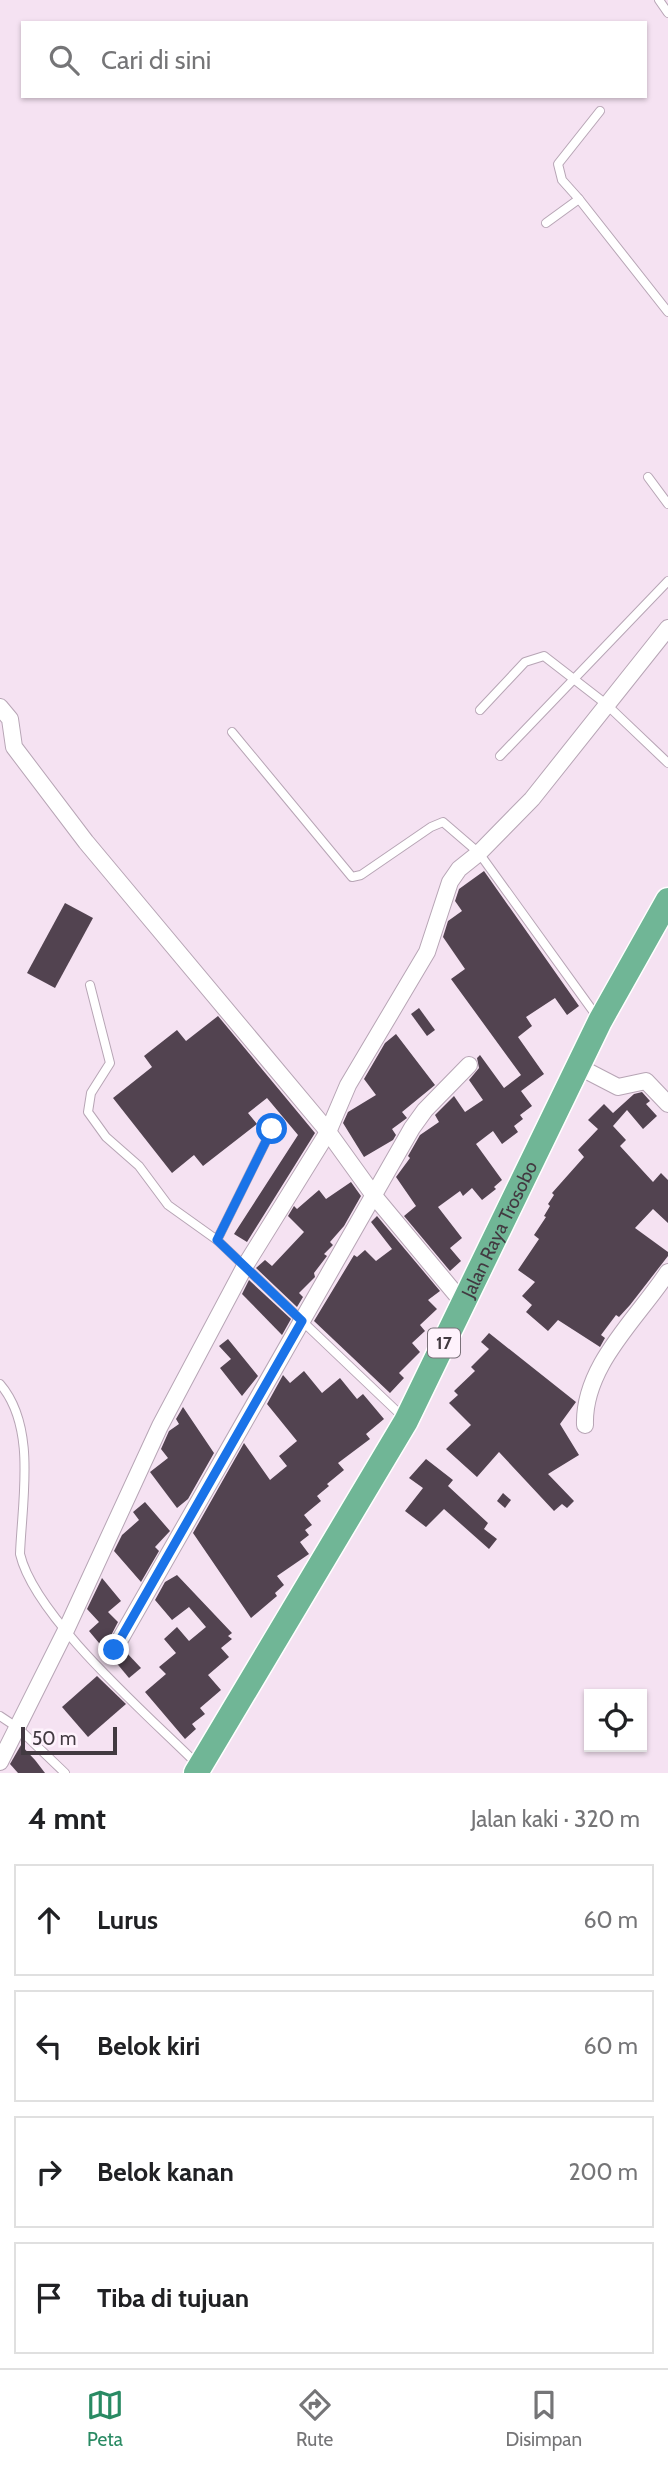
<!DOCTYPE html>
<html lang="id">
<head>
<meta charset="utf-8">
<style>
	:root { --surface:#fff; --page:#f6f6f6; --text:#202124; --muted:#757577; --line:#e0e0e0; --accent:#298a63 }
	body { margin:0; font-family:Cabin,sans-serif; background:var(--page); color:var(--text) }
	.controls { position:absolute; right:21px; bottom:21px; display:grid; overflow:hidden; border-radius:0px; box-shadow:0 2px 5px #0004 }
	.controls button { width:63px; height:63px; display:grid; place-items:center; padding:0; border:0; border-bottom:2px solid var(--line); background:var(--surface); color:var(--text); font:35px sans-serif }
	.scale { position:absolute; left:21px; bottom:18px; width:96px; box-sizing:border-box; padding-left:7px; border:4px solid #423a41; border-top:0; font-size:19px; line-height:24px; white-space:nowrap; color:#423a41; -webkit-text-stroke:5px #fef2fc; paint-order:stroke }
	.stop { position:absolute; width:21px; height:21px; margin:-16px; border:5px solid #1a73e8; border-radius:50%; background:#fff }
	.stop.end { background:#1a73e8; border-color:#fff; box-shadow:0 2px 7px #0008 }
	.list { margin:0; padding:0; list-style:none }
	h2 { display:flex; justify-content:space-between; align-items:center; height:91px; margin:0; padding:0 28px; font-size:30px }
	h2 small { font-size:23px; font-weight:400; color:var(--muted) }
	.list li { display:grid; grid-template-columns:46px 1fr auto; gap:21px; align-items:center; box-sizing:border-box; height:112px; margin:0 14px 14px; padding:0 14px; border:2px solid var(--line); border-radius:0px }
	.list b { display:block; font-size:26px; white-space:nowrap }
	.list em { font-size:23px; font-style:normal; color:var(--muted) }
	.icon { flex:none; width:38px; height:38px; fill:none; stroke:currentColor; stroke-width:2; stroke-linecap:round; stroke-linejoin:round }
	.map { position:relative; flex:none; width:668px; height:1773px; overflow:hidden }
	.search { position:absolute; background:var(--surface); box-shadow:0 2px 5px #0004; left:21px; right:21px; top:21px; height:77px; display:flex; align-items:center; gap:18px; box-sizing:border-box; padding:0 24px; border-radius:0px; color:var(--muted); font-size:26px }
	.sheet { height:595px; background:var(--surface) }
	nav { display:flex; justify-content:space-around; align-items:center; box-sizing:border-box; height:98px; border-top:2px solid var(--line); background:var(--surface); font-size:19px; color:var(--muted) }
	nav a { display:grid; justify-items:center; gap:4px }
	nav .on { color:var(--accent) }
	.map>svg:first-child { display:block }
</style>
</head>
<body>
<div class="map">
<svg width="668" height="1773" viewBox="0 0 668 1773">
	<rect width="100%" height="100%" fill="#f5e2f2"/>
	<g fill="#524350">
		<polygon points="484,871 579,1006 567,1015 555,998 526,1017 532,1026 518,1037 544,1074 521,1091 532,1106 520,1115 523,1119 514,1126 518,1132 502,1144 493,1131 476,1144 502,1180 494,1187 496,1189 482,1200 472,1188 463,1196 460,1191 438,1207 462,1238 450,1248 461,1261 450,1271 404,1216 416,1206 396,1177 410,1158 408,1156 420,1135 439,1122 435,1115 454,1096 465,1112 483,1100 469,1080 479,1068 477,1058 480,1055 504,1088 521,1075 451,979 465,969 443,937 448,921 462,911 455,901 459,889"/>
		<polygon points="65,903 93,918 55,988 27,973"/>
		<polygon points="419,1008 435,1030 427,1036 411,1014"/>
		<polygon points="218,1016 315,1133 247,1242 234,1234 298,1135 267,1098 248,1113 257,1124 203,1166 194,1155 172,1173 113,1098 152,1067 144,1056 177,1030 186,1041"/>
		<polygon points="396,1034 435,1085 402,1112 407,1118 392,1129 396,1135 393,1140 364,1157 343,1123 348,1112 376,1095 364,1079 385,1043"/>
		<polygon points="642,1092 650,1101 646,1104 657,1116 643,1129 627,1110 613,1126 626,1140 620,1146 653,1182 661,1173 668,1180 668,1223 653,1209 635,1228 668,1252 668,1256 630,1305 619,1317 616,1315 601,1335 605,1338 600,1347 558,1320 548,1331 526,1312 532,1305 522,1296 535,1282 518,1270 539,1239 534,1235 546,1217 544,1216 550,1206 548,1204 554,1195 552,1193 584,1157 578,1150 598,1129 588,1120 604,1104 613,1113 634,1094"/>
		<polygon points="351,1182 361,1196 344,1226 330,1242 333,1245 324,1254 327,1256 314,1273 315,1277 299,1293 303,1297 297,1307 256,1268 265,1260 272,1266 304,1232 288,1216 294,1206 297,1209 319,1190 326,1199"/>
		<polygon points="377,1216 440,1291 428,1300 437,1309 420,1325 425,1331 412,1343 420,1352 399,1373 404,1378 390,1393 314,1321 354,1255 357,1257 365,1250 376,1261 392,1249 371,1222"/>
		<polygon points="249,1280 291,1319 282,1335 242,1294"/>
		<polygon points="489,1333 576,1402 560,1424 579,1455 548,1474 574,1501 567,1508 562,1504 554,1511 499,1452 477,1477 446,1449 471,1425 449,1403 458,1395 454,1391 475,1371 471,1367 489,1349 481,1342"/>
		<polygon points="228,1339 258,1376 242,1396 220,1368 231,1359 219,1346"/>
		<polygon points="304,1371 322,1393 340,1378 357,1399 363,1394 384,1419 366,1434 370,1439 338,1463 344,1470 327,1484 329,1486 317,1496 321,1501 304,1515 312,1525 305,1530 309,1535 300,1542 309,1554 277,1576 284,1585 275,1593 277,1596 251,1618 193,1533 244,1443 270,1480 287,1466 279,1456 297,1441 267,1404 283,1375 290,1383"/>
		<polygon points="183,1407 214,1453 188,1499 177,1508 150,1472 168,1458 161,1449 169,1431 179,1424 176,1419"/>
		<polygon points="426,1459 453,1480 448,1486 488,1523 484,1529 497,1539 489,1549 444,1509 426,1527 405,1511 423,1488 409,1478"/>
		<polygon points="503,1493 511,1500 505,1508 497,1501"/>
		<polygon points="145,1502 170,1531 155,1547 159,1551 141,1582 114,1551 122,1535 139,1520 133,1512"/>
		<polygon points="177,1575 232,1633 228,1636 232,1639 221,1648 229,1657 208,1675 221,1690 200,1708 205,1714 192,1724 196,1729 185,1739 145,1692 166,1674 159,1667 176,1653 164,1639 177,1627 189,1641 206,1627 189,1607 172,1620 155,1600 165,1582"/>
		<polygon points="102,1578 121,1601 108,1612 118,1622 104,1649 89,1631 99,1622 87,1609"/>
		<polygon points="125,1651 141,1668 129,1678 114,1660"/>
		<polygon points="97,1676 126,1704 88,1737 62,1707"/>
		<polygon points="21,1745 35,1760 45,1773 18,1773 10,1764"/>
	</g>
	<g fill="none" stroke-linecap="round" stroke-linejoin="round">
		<defs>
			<g id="service">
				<polyline points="659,0 668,13"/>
				<polyline points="579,199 562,180 558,164 600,111"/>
				<polyline points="546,223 579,199 668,312"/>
				<polyline points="648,477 668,504"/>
				<polyline points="480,710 525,662 544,656 606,704 668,763"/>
				<polyline points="232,732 352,877 361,875 431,827 443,822 479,853 598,1018"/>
				<polyline points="500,756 668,581"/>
				<polyline points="90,985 110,1063 91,1093 88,1112 106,1137 139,1166 168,1205 217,1240"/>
				<polyline points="272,1129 217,1240 404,1418"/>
				<path d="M0 1384C37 1427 22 1500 20 1554 35 1618 149 1716 198 1765"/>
				<polyline points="0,1716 18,1728 65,1773"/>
			</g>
			<g id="minor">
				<polyline points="0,707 10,719 14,747 86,842 326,1129 375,1197 464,1304"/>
				<polyline points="589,1072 618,1087 646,1081 668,1104"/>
				<path d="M585 1425C583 1366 637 1319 668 1272"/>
				<polyline points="114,1650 412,1128 425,1110 469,1065"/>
				<polyline points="0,1762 66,1630 160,1426 245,1266 328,1132 348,1085 427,952 450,882 459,869 479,853 532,799 668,628"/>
			</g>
			<g id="trunk">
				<path id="s1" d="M196 1773 406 1421 600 1021 668 900"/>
			</g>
		</defs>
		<use href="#service" stroke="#b7a5b5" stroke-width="10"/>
		<use href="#minor" stroke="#b7a5b5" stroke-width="18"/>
		<use href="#trunk" stroke="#fff" stroke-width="27"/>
		<use href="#service" stroke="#fff" stroke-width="8"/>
		<use href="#minor" stroke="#fff" stroke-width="16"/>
		<use href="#trunk" stroke="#70b696" stroke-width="24"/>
	</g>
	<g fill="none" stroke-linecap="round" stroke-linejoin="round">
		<polyline stroke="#1a73e8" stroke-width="9" points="114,1650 302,1321 217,1240 272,1129"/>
	</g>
	<g text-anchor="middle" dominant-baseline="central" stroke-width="7" stroke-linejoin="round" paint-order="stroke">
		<rect fill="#fef2fc" stroke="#7a7179" stroke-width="2" x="428" y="1328.5" width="32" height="29" rx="5"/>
		<g font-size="18" font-weight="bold" fill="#423a41">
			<text x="444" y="1343">17</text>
		</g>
		<g font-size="19" fill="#423a41" stroke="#fef2fc">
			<text stroke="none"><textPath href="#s1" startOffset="623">Jalan Raya Trosobo</textPath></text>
		</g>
	</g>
</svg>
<div class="controls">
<button><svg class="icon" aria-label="locate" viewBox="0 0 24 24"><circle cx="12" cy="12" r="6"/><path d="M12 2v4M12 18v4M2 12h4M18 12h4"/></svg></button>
</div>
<div class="scale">50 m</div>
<div class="stop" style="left:272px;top:1129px"></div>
<div class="stop end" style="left:114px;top:1650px"></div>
<div class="search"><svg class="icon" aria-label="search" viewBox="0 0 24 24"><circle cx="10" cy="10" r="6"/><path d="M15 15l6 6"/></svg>Cari di sini</div>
</div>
<section class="sheet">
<h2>4 mnt<small>Jalan kaki · 320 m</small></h2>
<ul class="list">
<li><svg class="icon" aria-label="ahead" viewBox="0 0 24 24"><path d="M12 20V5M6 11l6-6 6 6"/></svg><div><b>Lurus</b></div><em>60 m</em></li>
<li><svg class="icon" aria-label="left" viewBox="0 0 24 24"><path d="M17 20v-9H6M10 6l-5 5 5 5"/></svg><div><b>Belok kiri</b></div><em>60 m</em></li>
<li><svg class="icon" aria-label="right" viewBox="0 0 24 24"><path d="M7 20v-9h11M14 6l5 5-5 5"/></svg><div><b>Belok kanan</b></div><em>200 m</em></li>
<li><svg class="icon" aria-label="arrive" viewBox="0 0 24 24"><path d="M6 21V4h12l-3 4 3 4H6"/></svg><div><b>Tiba di tujuan</b></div></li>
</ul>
</section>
<nav>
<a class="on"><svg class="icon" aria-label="map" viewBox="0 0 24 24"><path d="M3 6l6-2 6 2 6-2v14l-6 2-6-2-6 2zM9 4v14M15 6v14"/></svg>Peta</a>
<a><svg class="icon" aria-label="directions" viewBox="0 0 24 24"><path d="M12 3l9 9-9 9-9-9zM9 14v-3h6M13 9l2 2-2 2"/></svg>Rute</a>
<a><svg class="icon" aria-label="saved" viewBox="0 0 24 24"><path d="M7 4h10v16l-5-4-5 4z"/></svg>Disimpan</a>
</nav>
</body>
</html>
